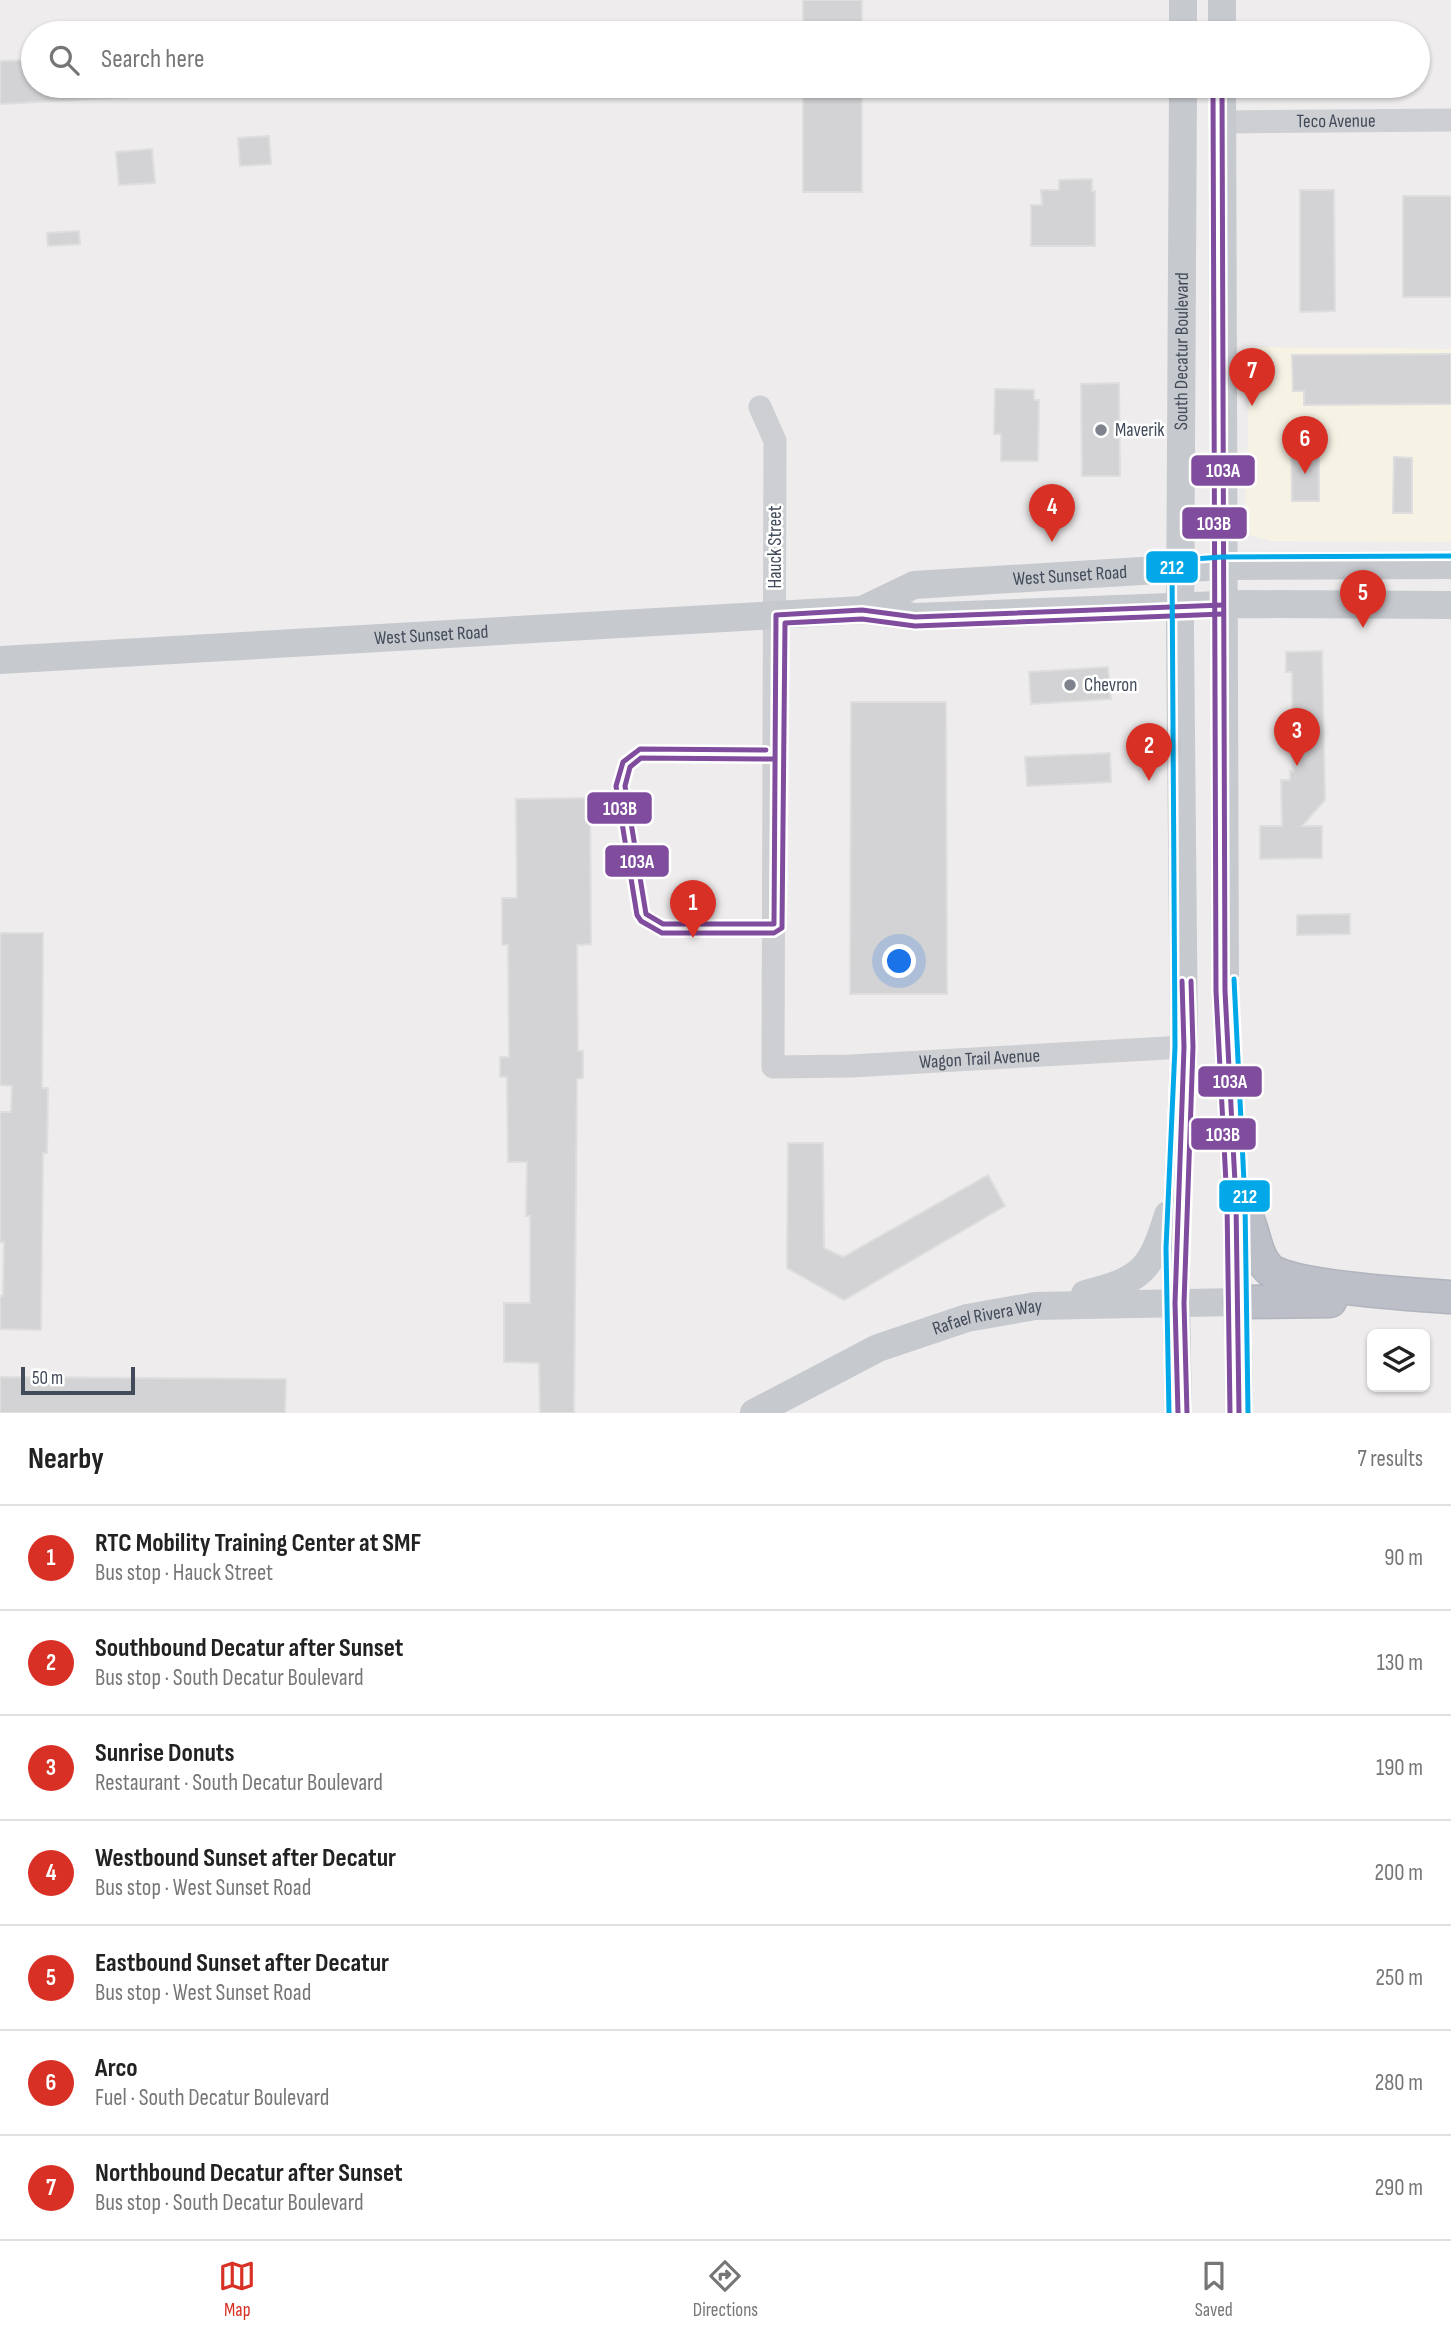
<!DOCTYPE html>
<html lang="en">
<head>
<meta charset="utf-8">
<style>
	:root { --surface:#fff; --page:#f2f2f2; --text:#222; --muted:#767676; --line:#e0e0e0; --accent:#d93025 }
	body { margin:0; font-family:"Sofia Sans Condensed",sans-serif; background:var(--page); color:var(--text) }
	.controls { position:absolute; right:21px; bottom:21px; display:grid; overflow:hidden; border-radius:10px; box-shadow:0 2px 5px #0004 }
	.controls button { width:63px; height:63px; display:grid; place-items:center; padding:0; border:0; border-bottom:2px solid var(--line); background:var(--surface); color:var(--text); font:35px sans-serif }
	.scale { position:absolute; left:21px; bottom:18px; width:114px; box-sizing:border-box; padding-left:7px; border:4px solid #424b5a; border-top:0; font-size:19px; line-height:24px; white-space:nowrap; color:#424b5a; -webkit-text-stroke:5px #fff; paint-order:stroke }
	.you { position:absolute; left:900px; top:962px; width:24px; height:24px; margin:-18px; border:5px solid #fff; border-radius:50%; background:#1a73e8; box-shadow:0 0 0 10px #1a73e833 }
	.badge { display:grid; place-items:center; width:46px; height:46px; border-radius:50%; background:var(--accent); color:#fff; font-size:23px; font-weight:700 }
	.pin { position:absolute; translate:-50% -58px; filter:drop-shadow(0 2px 4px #0008) }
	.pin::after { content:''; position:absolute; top:37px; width:24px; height:21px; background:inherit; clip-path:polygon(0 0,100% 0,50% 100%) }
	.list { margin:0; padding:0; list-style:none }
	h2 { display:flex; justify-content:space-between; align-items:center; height:91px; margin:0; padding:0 28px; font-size:30px }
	h2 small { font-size:23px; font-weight:400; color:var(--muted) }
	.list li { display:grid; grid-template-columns:46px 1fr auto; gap:21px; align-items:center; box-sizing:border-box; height:105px; padding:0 28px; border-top:2px solid var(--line) }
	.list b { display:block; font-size:26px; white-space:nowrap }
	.list p { margin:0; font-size:23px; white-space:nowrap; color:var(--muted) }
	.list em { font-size:23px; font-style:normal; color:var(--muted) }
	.icon { flex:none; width:38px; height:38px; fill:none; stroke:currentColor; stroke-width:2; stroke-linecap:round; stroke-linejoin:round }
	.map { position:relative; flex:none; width:1451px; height:1413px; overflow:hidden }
	.search { position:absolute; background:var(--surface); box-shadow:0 2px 5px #0004; left:21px; right:21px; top:21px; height:77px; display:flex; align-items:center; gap:18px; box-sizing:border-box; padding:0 24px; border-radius:38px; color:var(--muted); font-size:26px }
	.sheet { height:826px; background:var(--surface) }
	nav { display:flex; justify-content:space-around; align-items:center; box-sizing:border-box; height:98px; border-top:2px solid var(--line); background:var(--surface); font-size:19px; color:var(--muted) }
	nav a { display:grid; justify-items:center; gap:4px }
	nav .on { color:var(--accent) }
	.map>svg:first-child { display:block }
</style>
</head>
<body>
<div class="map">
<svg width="1451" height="1413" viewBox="0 0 1451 1413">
	<rect width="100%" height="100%" fill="#eeecec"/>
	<polygon fill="#f6f3e5" points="1251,347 1451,349 1451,542 1271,541 1250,535 1245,518"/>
	<g fill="#d3d3d5" stroke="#dededf" stroke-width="2">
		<rect x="803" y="0" width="59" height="33"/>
		<polygon points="33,60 33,86 147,86 148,96 0,104 0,61"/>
		<rect x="803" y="86" width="59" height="106"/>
		<polygon points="269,136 271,164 240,166 238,138"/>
		<polygon points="152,149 155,183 119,185 116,152"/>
		<polygon points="1092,179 1092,191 1095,191 1095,246 1031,246 1031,205 1042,205 1041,190 1059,190 1059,180"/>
		<polygon points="1300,190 1334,190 1335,311 1300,312"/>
		<rect x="1403" y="196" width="48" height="101"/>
		<polygon points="79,231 80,244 48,246 47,233"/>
		<polygon points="1451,354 1451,404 1304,405 1304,391 1293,391 1292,355"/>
		<polygon points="1119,383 1120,476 1082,476 1081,384"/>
		<polygon points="995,389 1034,390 1034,400 1039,400 1038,461 1001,461 1001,434 994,434"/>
		<polygon points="1291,441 1319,441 1319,501 1292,501"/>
		<polygon points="1394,457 1412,458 1412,513 1393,513"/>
		<polygon points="1322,651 1325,800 1302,826 1322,826 1322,858 1260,859 1260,826 1282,826 1281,780 1290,780 1290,771 1293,771 1292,672 1286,672 1286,652"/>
		<polygon points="1108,667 1111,699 1031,704 1029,672"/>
		<polygon points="851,702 946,702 947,994 850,994"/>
		<polygon points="1110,753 1111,782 1027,786 1025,757"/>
		<polygon points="590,798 591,944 577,945 578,1051 583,1051 583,1078 577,1079 574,1413 540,1413 539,1363 504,1362 504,1303 530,1303 530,1216 526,1216 527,1162 508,1162 507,1077 500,1077 500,1057 509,1057 508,945 502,945 502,898 517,898 516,799"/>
		<polygon points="1350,914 1350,934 1297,935 1297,915"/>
		<polygon points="0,933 43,933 42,1088 48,1088 47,1153 43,1153 41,1330 0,1329 0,1296 3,1296 4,1242 0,1242 0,1112 11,1112 12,1086 0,1085"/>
		<polygon points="788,1143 823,1143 824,1248 843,1257 988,1175 1005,1206 844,1300 787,1268"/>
		<polygon points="0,1377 286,1379 285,1413 0,1413"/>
	</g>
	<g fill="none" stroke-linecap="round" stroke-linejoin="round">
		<defs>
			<g id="highway">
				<path d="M1236 1202C1240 1207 1245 1213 1248 1220 1255 1237 1256 1256 1269 1269 1286 1287 1421 1295 1451 1297"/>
				<polyline points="1238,1302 1330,1301"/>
			</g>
		</defs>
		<use href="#highway" stroke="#b0b4bd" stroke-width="35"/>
		<g stroke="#cdcfd2" stroke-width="23">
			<path id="s1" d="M1222 122 1451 120"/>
			<path id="s2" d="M760 407 775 441 773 1067 851 1066 1184 1047"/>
		</g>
		<g stroke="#c6c9ce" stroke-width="28">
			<polyline points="1183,0 1183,33"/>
			<polyline points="1222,0 1222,33"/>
			<polyline points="1222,86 1225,991 1236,1202 1239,1413"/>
			<path id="s3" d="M862 610 914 585 1222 566 1451 565"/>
			<path id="s4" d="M0 660 862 610 915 617 1245 604 1451 605"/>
			<path d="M1085 1294C1142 1280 1151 1270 1168 1215"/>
			<path id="s5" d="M754 1413 878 1348 967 1318 1035 1306 1238 1302"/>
			<path id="s6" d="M1178 1413 1175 1248 1184 1047 1180 631 1183 86"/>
		</g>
		<use href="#highway" stroke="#bcbfc7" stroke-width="32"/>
		<defs>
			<g id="bus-1">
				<polyline points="1222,86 1225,991 1236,1202 1239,1413"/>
				<polyline points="775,759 641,758 630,767 625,786 646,914 663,924 774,924 776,615 862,610 915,617 1223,605"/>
				<polyline points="1178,1413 1175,1303 1184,1047 1182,981"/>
			</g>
			<g id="bus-2">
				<polyline points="1213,86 1216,991 1227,1202 1230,1413"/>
				<polyline points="766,750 640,749 623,762 616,786 637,915 641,921 662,933 774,933 782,928 785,623 862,619 915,626 1223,614"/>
				<polyline points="1187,1413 1184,1303 1193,1047 1191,981"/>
			</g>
			<g id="bus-3">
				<polyline points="1234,979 1245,1202 1248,1413"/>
				<polyline points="1169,1413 1166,1248 1175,1047 1172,566 1179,560 1222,557 1451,556"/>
			</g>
		</defs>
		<use href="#bus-1" stroke="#fff" stroke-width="10"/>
		<use href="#bus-2" stroke="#fff" stroke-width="10"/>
		<use href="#bus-3" stroke="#fff" stroke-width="10"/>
		<use href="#bus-1" stroke="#804c9e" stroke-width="5"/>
		<use href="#bus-2" stroke="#804c9e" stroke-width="5"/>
		<use href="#bus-3" stroke="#03a8e8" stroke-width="5"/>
	</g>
	<g fill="#7e838d" stroke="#fff" stroke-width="2.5">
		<circle cx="1101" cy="430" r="7"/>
		<circle cx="1070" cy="685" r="7"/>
	</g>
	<g text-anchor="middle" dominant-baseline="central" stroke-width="5" stroke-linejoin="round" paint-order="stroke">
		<g font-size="19" fill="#424b5a" stroke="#fff">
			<text stroke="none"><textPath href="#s1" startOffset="114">Teco Avenue</textPath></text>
			<text stroke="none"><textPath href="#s6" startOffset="1062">South Decatur Boulevard</textPath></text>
			<text transform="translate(775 547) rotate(-90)">Hauck Street</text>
			<text stroke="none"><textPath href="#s3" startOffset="214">West Sunset Road</textPath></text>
			<text stroke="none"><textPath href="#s4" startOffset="432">West Sunset Road</textPath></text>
			<text stroke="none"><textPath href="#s2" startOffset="870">Wagon Trail Avenue</textPath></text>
			<text stroke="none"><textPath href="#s5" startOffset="254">Rafael Rivera Way</textPath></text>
		</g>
		<g font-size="19" fill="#424b5a" stroke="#fff" text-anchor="start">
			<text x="1115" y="430">Maverik</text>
			<text x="1084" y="685">Chevron</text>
		</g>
	</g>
	<g stroke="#fff" stroke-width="2.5">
		<rect x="1190" y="454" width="66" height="33" rx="7" fill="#804c9e"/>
		<rect x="1181" y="506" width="67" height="34" rx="7" fill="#804c9e"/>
		<rect x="1145" y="550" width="54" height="34" rx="7" fill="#03a8e8"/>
		<rect x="586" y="791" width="67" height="34" rx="7" fill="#804c9e"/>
		<rect x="604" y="844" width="66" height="34" rx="7" fill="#804c9e"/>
		<rect x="1197" y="1065" width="66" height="33" rx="7" fill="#804c9e"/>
		<rect x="1190" y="1117" width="67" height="34" rx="7" fill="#804c9e"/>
		<rect x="1218" y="1179" width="53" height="34" rx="7" fill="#03a8e8"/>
	</g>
	<g font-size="19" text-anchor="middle" font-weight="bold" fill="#fff">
		<text x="1223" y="477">103A</text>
		<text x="1214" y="530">103B</text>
		<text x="1172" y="574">212</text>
		<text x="620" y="815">103B</text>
		<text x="637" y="868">103A</text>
		<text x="1230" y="1088">103A</text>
		<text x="1223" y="1141">103B</text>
		<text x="1245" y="1203">212</text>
	</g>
</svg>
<div class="controls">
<button><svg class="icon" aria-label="layers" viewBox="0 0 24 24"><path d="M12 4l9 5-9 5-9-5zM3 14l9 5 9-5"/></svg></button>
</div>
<div class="scale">50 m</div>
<div class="you"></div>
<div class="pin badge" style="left:693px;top:938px">1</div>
<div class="pin badge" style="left:1149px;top:781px">2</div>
<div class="pin badge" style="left:1297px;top:766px">3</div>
<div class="pin badge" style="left:1052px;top:542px">4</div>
<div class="pin badge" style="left:1363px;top:628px">5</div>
<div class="pin badge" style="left:1305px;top:474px">6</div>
<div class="pin badge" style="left:1252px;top:406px">7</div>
<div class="search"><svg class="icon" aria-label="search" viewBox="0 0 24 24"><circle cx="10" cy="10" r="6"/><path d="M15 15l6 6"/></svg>Search here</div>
</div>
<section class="sheet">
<h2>Nearby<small>7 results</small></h2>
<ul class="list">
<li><span class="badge">1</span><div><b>RTC Mobility Training Center at SMF</b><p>Bus stop · Hauck Street</p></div><em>90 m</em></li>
<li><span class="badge">2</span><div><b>Southbound Decatur after Sunset</b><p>Bus stop · South Decatur Boulevard</p></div><em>130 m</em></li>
<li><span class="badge">3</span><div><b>Sunrise Donuts</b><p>Restaurant · South Decatur Boulevard</p></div><em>190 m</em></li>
<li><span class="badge">4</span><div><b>Westbound Sunset after Decatur</b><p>Bus stop · West Sunset Road</p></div><em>200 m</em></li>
<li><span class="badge">5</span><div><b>Eastbound Sunset after Decatur</b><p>Bus stop · West Sunset Road</p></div><em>250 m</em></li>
<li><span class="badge">6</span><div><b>Arco</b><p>Fuel · South Decatur Boulevard</p></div><em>280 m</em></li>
<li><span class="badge">7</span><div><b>Northbound Decatur after Sunset</b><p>Bus stop · South Decatur Boulevard</p></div><em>290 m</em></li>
</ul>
</section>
<nav>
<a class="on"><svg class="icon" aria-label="map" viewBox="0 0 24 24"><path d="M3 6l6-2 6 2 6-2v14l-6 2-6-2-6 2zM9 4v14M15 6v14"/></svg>Map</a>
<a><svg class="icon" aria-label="directions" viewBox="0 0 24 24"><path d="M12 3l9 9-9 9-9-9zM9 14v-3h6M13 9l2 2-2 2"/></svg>Directions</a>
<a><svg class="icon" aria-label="saved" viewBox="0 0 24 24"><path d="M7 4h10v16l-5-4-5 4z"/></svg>Saved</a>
</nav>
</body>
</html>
